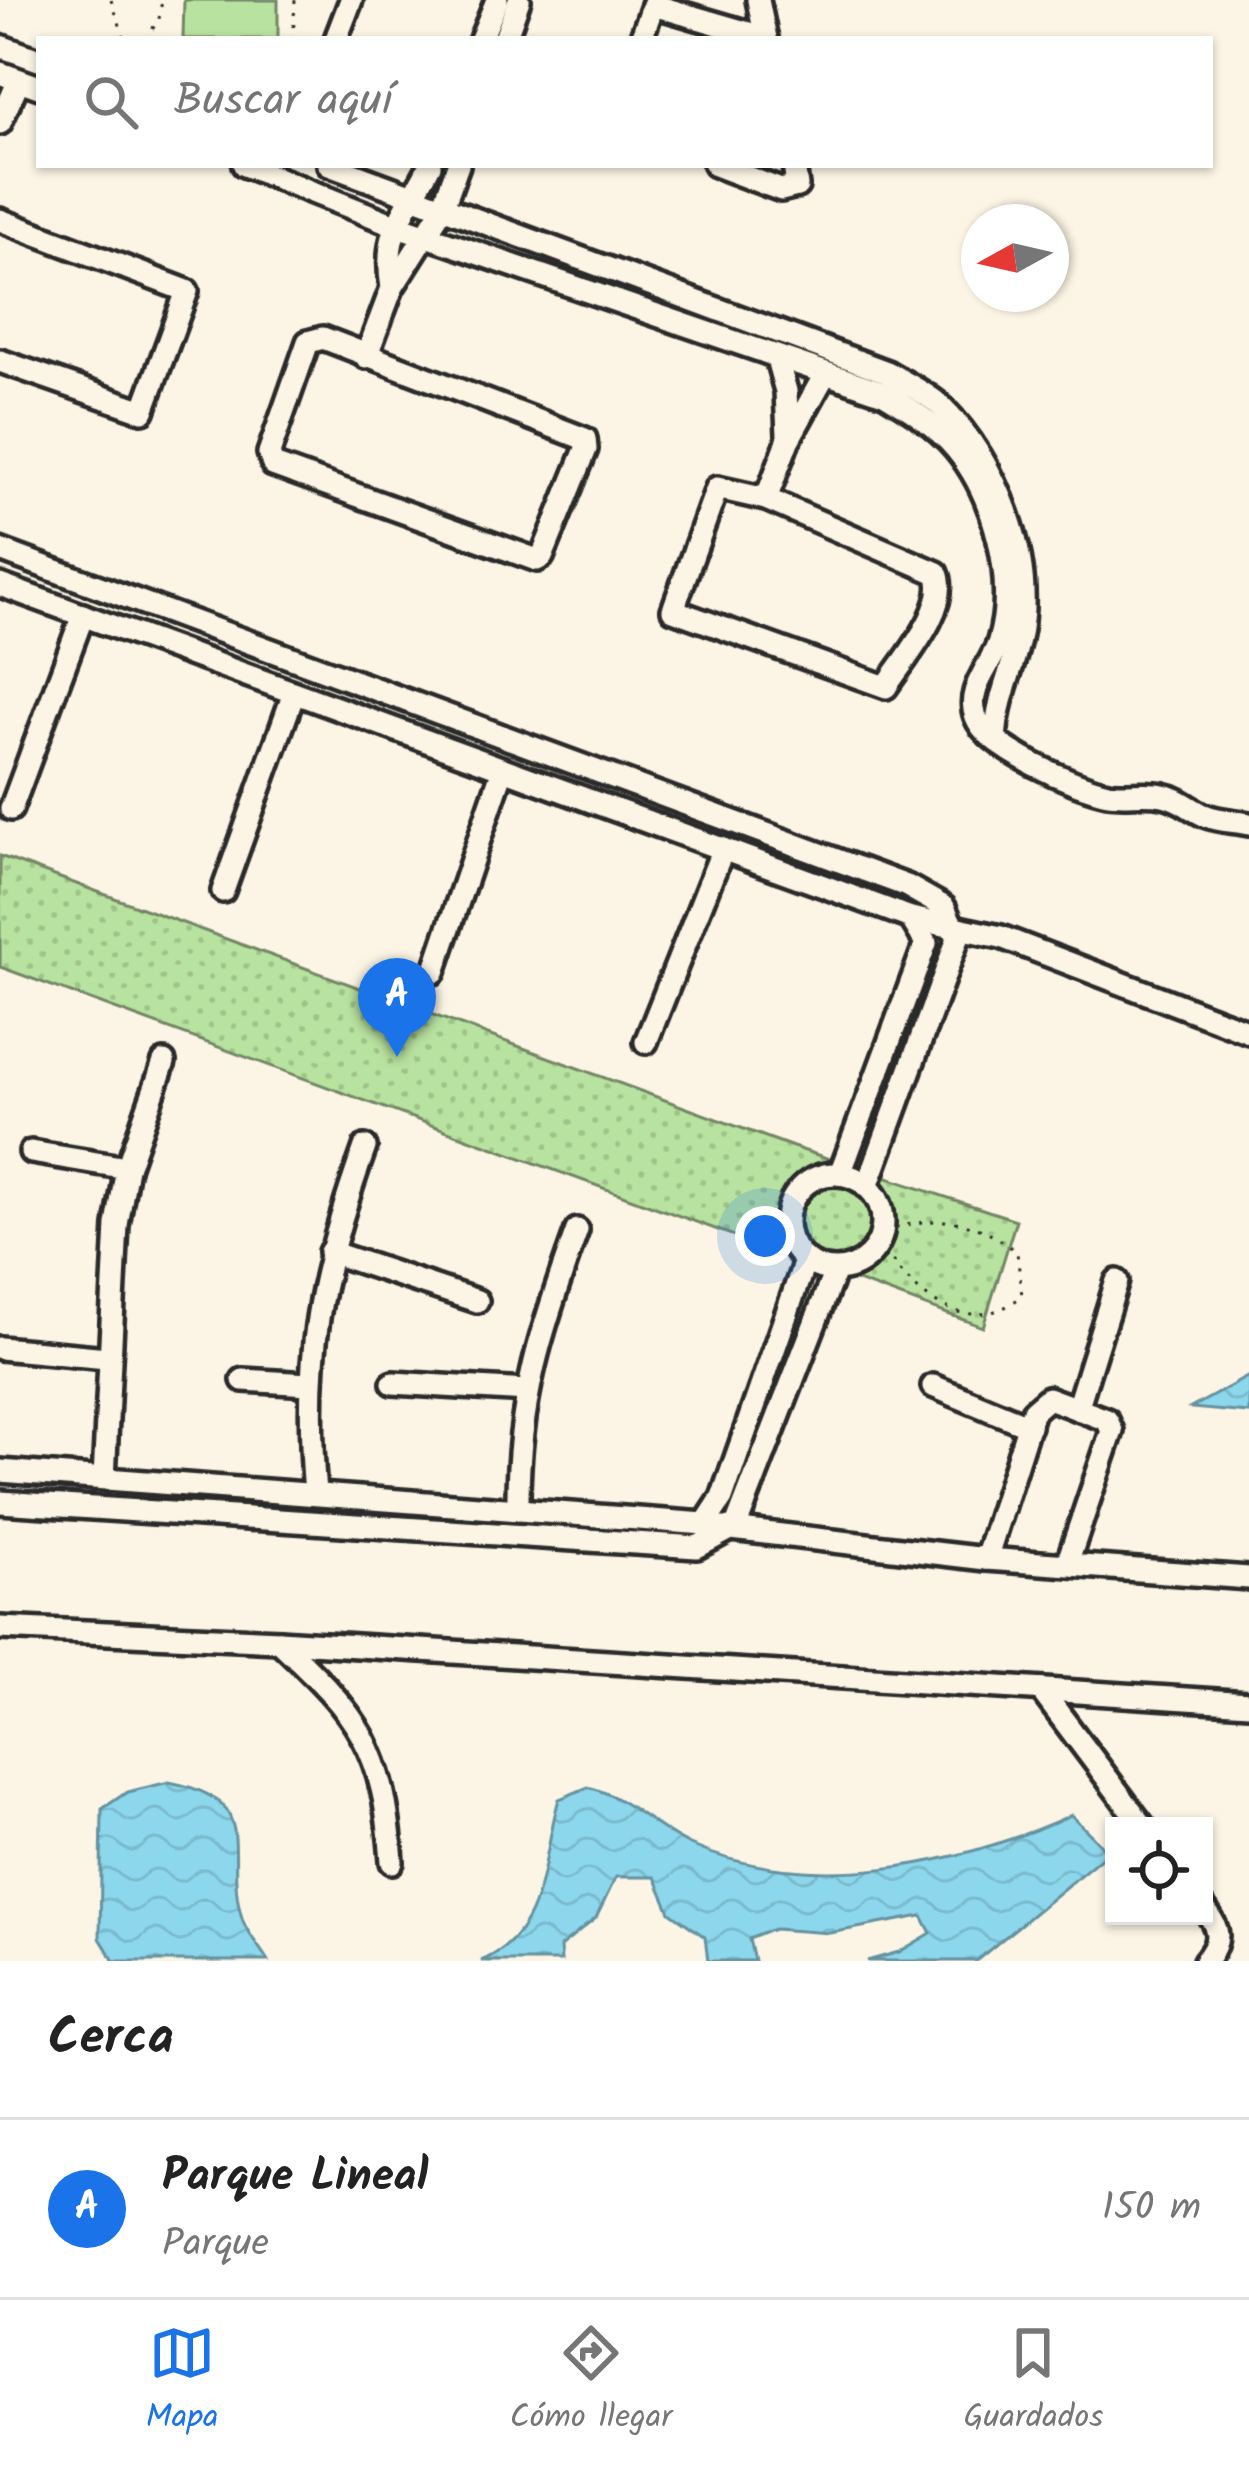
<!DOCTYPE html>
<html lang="es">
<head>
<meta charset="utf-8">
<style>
	:root { --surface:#fff; --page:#f6f6f6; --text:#222; --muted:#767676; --line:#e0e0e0; --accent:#1a73e8 }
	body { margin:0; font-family:Kalam,sans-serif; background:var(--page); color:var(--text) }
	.controls { position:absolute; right:36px; bottom:36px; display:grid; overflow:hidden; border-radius:0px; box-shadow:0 3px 9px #0004 }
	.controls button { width:108px; height:108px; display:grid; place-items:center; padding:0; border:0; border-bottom:3px solid var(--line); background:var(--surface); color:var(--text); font:60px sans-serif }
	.compass { position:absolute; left:961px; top:204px; width:108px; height:108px; border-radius:50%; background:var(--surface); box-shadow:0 3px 9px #0004; rotate:262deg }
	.you { position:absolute; left:765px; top:1236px; width:42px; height:42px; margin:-30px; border:9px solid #fff; border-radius:50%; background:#1a73e8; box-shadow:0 0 0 18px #1a73e833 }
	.badge { display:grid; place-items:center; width:78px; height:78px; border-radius:50%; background:var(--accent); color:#fff; font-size:39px; font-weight:700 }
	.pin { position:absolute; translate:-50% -99px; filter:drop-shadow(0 3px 6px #0008) }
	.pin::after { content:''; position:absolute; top:63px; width:42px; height:36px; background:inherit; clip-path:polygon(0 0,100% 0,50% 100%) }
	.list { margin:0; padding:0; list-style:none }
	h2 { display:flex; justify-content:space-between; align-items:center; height:156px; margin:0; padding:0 48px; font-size:51px }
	h2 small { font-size:39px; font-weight:400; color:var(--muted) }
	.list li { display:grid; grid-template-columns:78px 1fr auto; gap:36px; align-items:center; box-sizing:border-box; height:180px; padding:0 48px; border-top:3px solid var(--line) }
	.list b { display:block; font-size:45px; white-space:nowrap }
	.list p { margin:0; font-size:39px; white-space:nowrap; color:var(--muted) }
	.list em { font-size:39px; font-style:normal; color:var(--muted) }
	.icon { flex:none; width:66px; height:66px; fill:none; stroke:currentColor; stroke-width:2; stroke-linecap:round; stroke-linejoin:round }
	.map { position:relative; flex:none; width:1249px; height:1961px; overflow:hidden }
	.search { position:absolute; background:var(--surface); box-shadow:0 3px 9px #0004; left:36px; right:36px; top:36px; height:132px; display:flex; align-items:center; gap:30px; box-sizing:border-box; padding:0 42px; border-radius:0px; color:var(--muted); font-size:45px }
	.sheet { height:336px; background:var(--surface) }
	nav { display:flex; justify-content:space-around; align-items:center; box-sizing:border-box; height:168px; border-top:3px solid var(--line); background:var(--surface); font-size:33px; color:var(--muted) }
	nav a { display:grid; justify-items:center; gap:6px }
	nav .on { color:var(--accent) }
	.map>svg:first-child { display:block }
</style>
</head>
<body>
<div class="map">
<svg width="1249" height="1961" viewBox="0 0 1249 1961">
	<defs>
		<pattern id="park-dots" width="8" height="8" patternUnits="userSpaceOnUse" patternTransform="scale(3)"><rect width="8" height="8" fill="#b8e29f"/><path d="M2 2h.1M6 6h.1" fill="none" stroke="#9ec289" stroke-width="1.8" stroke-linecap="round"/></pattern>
		<pattern id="water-waves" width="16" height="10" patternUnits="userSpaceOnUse" patternTransform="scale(3)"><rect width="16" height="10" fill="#8cd7ec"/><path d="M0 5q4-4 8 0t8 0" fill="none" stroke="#79b9cb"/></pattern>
	</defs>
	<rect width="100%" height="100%" fill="#fcf5e5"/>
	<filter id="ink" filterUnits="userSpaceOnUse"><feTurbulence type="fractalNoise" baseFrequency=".00833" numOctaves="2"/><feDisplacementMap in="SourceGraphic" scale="24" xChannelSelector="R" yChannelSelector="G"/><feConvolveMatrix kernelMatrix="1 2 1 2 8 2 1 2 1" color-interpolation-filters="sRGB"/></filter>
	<g filter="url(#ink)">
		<polygon fill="#b8e29f" stroke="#728665" stroke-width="3" points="184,0 278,0 278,39 183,39"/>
		<polygon fill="url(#park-dots)" stroke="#728665" stroke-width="3" points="0,856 793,1147 1016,1220 983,1327 0,967"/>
		<g fill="url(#water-waves)" stroke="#65929f" stroke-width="3">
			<polygon points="1249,1376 1249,1413 1191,1408"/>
			<path d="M169 1782C268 1801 220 1854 243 1921 248 1934 261 1949 268 1961H114L100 1938 102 1809 127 1792Z"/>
			<path d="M588 1787C628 1797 653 1828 690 1845 810 1897 957 1866 1071 1815L1108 1852 976 1961H867L899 1952 931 1933 922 1916 830 1933 774 1929 749 1939 754 1961H708L705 1937 670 1912 655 1877H616L596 1918 560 1947 561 1961H481C547 1934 541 1860 559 1799Z"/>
		</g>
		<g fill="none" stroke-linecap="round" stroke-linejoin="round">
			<defs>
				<g id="minor">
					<polyline points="758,0 766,39"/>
					<polyline points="653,5 766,38"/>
					<polyline points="336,39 351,0"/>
					<polyline points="481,39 497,0"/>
					<polyline points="505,39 519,0"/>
					<polyline points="641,39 655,0"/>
					<polyline points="0,46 39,60"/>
					<polyline points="0,73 39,87"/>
					<polyline points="0,123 19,80"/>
					<path d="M244 165 395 225 884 393C909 408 937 426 956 449 995 496 1017 581 999 641 992 666 965 689 976 717 988 749 1074 786 1108 793 1126 796 1145 791 1163 795 1179 798 1189 808 1204 815 1218 821 1234 821 1249 824"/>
					<path d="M329 165 887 372C905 383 927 393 942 407 997 462 1036 560 1019 639 1011 676 998 696 995 738"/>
					<polyline points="715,165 781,190 797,186 794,165"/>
					<polyline points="0,220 187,291 143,411 0,361"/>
					<path d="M392 288C382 229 406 214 430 165"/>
					<polygon points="323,338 585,439 586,449 542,557 537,560 273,465 269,453 308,342"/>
					<polyline points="366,357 392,288 442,209 458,165"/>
					<polyline points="777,359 786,391 788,435"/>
					<path d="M717 488 766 499 937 573C951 606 904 659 886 687L673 610Z"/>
					<polyline points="766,499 788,441 824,376"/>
					<polyline points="0,550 907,886 944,907 958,938 867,1187"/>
					<polyline points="0,585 911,918 926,943 840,1174"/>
					<polyline points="11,809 83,615"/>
					<polyline points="223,891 294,693"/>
					<polyline points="911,918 1001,937 1249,1032"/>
					<polyline points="434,972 503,769"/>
					<polyline points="646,1042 723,849"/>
					<polyline points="31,1152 127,1168"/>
					<circle cx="835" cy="1222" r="48"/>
					<polyline points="330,1252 477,1301"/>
					<polyline points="0,1348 107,1358"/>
					<polyline points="243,1380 309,1384"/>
					<polyline points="393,1383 527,1391"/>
					<polyline points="933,1386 1029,1426"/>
					<polyline points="1077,1409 1117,1281"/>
					<polyline points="0,1471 705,1524 722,1498 805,1261"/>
					<polyline points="104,1478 117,1225 127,1168 164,1062"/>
					<path d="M315 1493C303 1356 319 1275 365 1147"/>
					<polyline points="0,1502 697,1547 736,1526 835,1271"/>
					<path d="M518 1507C517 1403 542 1327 577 1230"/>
					<polyline points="723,1528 986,1559 1249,1578"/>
					<polyline points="986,1559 1033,1411 1048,1398 1107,1420 1112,1431 1067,1564"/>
					<polyline points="0,1628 279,1641 1249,1703"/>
					<path d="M279 1641C360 1717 384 1748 392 1862"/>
					<polyline points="1041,1690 1143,1826"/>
					<path d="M1204 1908C1219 1928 1223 1940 1205 1961"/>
				</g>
			</defs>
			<use href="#minor" stroke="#2b2b2b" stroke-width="30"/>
			<g stroke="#2b2b2b" stroke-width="3" stroke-dasharray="3 9" stroke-linecap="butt">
				<polyline points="111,0 125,39"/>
				<polyline points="146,39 159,19 162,0"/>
				<polyline points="293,39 295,0"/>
				<path d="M879 1241C909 1292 965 1342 1022 1296L1017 1252C971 1216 937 1214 882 1232"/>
			</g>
			<use href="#minor" stroke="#fcf5e5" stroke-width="21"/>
		</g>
	</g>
</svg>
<div class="controls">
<button><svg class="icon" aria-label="locate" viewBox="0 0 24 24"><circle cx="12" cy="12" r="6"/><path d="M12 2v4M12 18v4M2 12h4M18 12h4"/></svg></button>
</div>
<svg class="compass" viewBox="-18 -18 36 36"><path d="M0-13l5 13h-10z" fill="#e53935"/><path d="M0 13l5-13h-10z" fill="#767676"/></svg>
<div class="you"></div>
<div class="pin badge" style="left:397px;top:1057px">A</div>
<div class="search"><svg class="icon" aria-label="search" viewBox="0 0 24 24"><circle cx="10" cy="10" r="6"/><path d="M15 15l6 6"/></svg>Buscar aquí</div>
</div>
<section class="sheet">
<h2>Cerca<small></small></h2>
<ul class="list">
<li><span class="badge">A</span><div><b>Parque Lineal</b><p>Parque</p></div><em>150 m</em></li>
</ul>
</section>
<nav>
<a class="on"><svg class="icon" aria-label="map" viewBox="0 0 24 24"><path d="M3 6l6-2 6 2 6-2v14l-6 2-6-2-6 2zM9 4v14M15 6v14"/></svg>Mapa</a>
<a><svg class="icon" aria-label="directions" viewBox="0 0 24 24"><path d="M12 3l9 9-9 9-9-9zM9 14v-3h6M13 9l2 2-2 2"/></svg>Cómo llegar</a>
<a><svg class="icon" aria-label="saved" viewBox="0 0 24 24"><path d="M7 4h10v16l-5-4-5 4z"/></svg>Guardados</a>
</nav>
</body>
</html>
